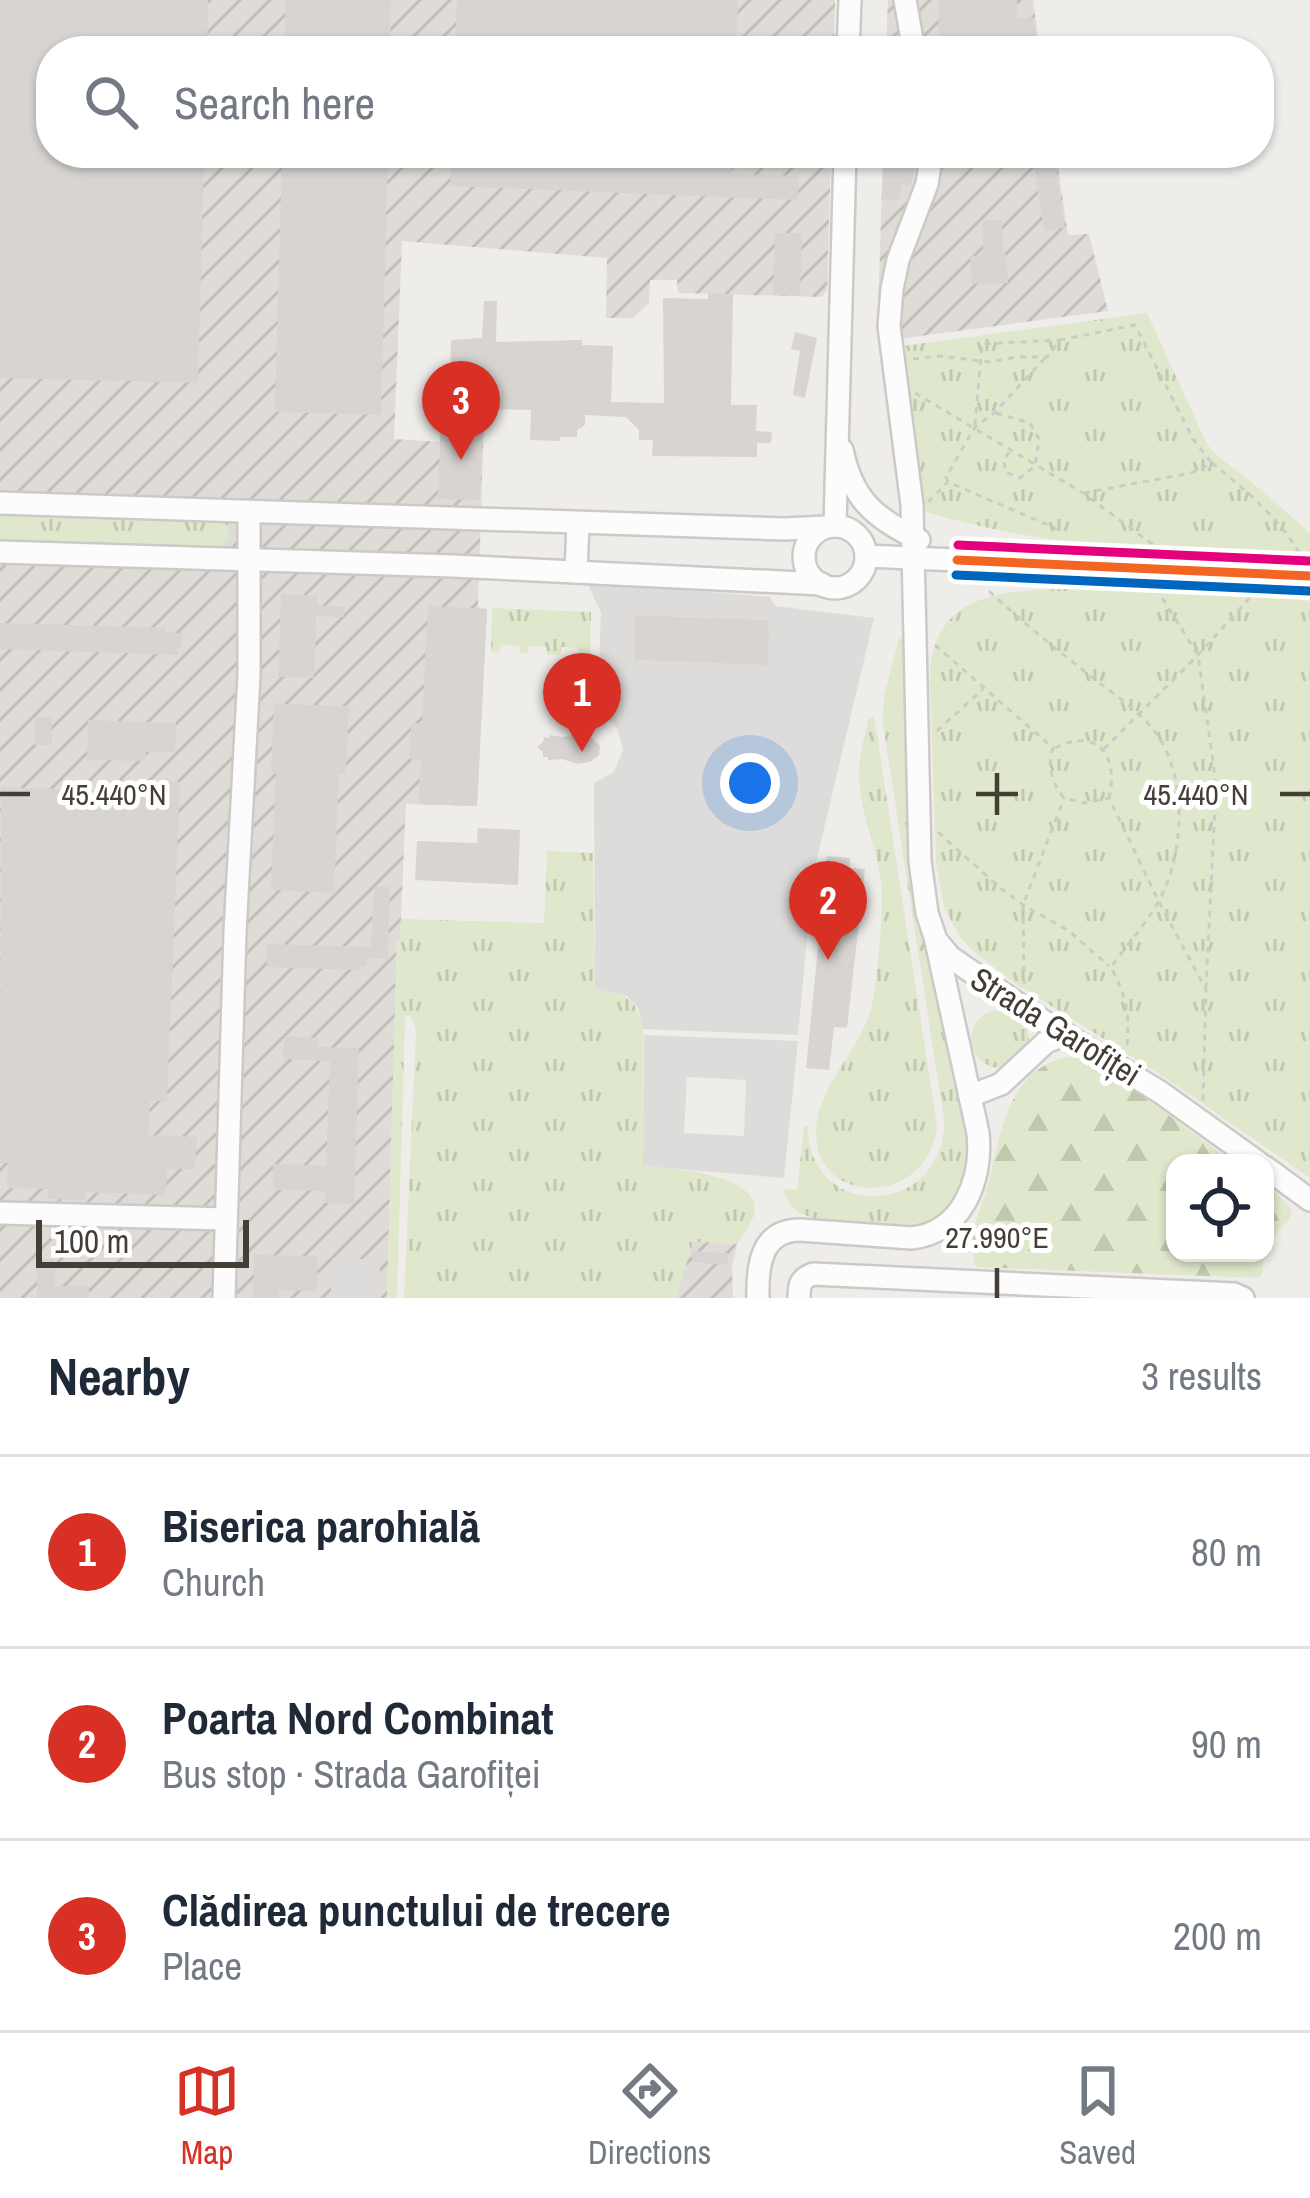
<!DOCTYPE html>
<html lang="en">
<head>
<meta charset="utf-8">
<style>
	:root { --surface:#fff; --page:#f6f6f7; --text:#1f2937; --muted:#747a83; --line:#e0e1e3; --accent:#d93025 }
	body { margin:0; font-family:"Archivo Narrow",sans-serif; background:var(--page); color:var(--text) }
	.controls { position:absolute; right:36px; bottom:36px; display:grid; overflow:hidden; border-radius:24px; box-shadow:0 3px 9px #0004 }
	.controls button { width:108px; height:108px; display:grid; place-items:center; padding:0; border:0; border-bottom:3px solid var(--line); background:var(--surface); color:var(--text); font:60px sans-serif }
	.scale { position:absolute; left:36px; bottom:30px; width:213px; box-sizing:border-box; padding-left:12px; border:6px solid #453e37; border-top:0; font-size:33px; line-height:42px; white-space:nowrap; color:#453e37; -webkit-text-stroke:9px #fff; paint-order:stroke }
	.you { position:absolute; left:750px; top:783px; width:42px; height:42px; margin:-30px; border:9px solid #fff; border-radius:50%; background:#1a73e8; box-shadow:0 0 0 18px #1a73e833 }
	.badge { display:grid; place-items:center; width:78px; height:78px; border-radius:50%; background:var(--accent); color:#fff; font-size:39px; font-weight:700 }
	.pin { position:absolute; translate:-50% -99px; filter:drop-shadow(0 3px 6px #0008) }
	.pin::after { content:''; position:absolute; top:63px; width:42px; height:36px; background:inherit; clip-path:polygon(0 0,100% 0,50% 100%) }
	.list { margin:0; padding:0; list-style:none }
	h2 { display:flex; justify-content:space-between; align-items:center; height:156px; margin:0; padding:0 48px; font-size:51px }
	h2 small { font-size:39px; font-weight:400; color:var(--muted) }
	.list li { display:grid; grid-template-columns:78px 1fr auto; gap:36px; align-items:center; box-sizing:border-box; height:192px; padding:0 48px; border-top:3px solid var(--line) }
	.list b { display:block; font-size:45px; white-space:nowrap }
	.list p { margin:0; font-size:39px; white-space:nowrap; color:var(--muted) }
	.list em { font-size:39px; font-style:normal; color:var(--muted) }
	.icon { flex:none; width:66px; height:66px; fill:none; stroke:currentColor; stroke-width:2; stroke-linecap:round; stroke-linejoin:round }
	.map { position:relative; flex:none; width:1310px; height:1298px; overflow:hidden }
	.search { position:absolute; background:var(--surface); box-shadow:0 3px 9px #0004; left:36px; right:36px; top:36px; height:132px; display:flex; align-items:center; gap:30px; box-sizing:border-box; padding:0 42px; border-radius:48px; color:var(--muted); font-size:45px }
	.sheet { height:732px; background:var(--surface) }
	nav { display:flex; justify-content:space-around; align-items:center; box-sizing:border-box; height:168px; border-top:3px solid var(--line); background:var(--surface); font-size:33px; color:var(--muted) }
	nav a { display:grid; justify-items:center; gap:6px }
	nav .on { color:var(--accent) }
	.map>svg:first-child { display:block }
</style>
</head>
<body>
<div class="map">
<svg width="1310" height="1298" viewBox="0 0 1310 1298">
	<defs>
		<pattern id="industrial-furrows" width="10" height="10" patternUnits="userSpaceOnUse" patternTransform="scale(3)"><rect width="10" height="10" fill="#dfdcd8"/><path d="M-1 1l2-2M0 10L10 0M9 11l2-2" fill="none" stroke="#c1beba"/></pattern>
		<pattern id="grass-tufts" width="24" height="20" patternUnits="userSpaceOnUse" patternTransform="scale(3)"><rect width="24" height="20" fill="#dfe8cc"/><path d="M3 7l-1-3M5 7V3M7 7l1-3M15 17l-1-3M17 17v-4M19 17l1-3" fill="none" stroke="#c1c8b0"/></pattern>
		<pattern id="forest-firs" width="22" height="20" patternUnits="userSpaceOnUse" patternTransform="scale(3)"><rect width="22" height="20" fill="#dfe8cc"/><path d="M5 1l3.5 6h-7zM16 11l3.5 6h-7z" fill="#c1c8b0"/></pattern>
	</defs>
	<rect width="100%" height="100%" fill="#efedea"/>
	<g fill="url(#industrial-furrows)">
		<polygon points="0,0 835,0 834,51 51,51 51,153 831,153 827,291 821,297 678,293 677,280 650,280 649,303 633,318 606,318 607,258 402,241 394,439 440,442 441,419 484,420 478,607 487,609 477,806 406,804 400,939 397,940 387,1298 0,1298"/>
		<polygon points="888,0 1033,0 1040,51 886,51"/>
		<polygon points="883,153 1056,153 1068,235 1089,234 1108,311 883,341 878,315"/>
		<polygon points="693,1241 737,1244 732,1267 733,1298 676,1298"/>
	</g>
	<g fill="url(#grass-tufts)">
		<path d="M1147 313 1207 444 1215 454 1260 489 1310 533V551C1180 550 1049 551 924 511L903 346Z"/>
		<polygon points="0,511 220,519 227,526 229,536 224,545 214,550 0,544"/>
		<path d="M1079 589 1304 597 1306 601H1310V1178L1167 1079 1015 983 973 951 960 937 944 907 936 864 930 676C933 588 1012 590 1079 589Z"/>
		<polygon points="492,608 591,612 590,656 578,656 578,648 561,647 560,655 547,655 546,647 529,646 528,654 520,653 519,646 501,645 499,652 491,652"/>
		<path d="M899 638 902 639 903 644 911 847 923 932 972 1135C973 1167 960 1209 929 1224 907 1233 819 1226 799 1212 790 1207 786 1199 783 1189L797 1190 804 1126 808 1127C808 1223 946 1218 944 1120L883 724 884 696Z"/>
		<path d="M874 716 937 1126C929 1204 826 1206 817 1144 808 1090 865 1050 873 1000 878 972 884 907 881 880 875 844 859 809 859 772 859 754 865 735 869 718Z"/>
		<path d="M547 851 593 853 595 988C627 996 635 995 643 1029V1166C669 1168 755 1173 755 1209 755 1220 743 1234 737 1244L693 1242 676 1298H404L416 1032 414 1022 408 1015 405 1019 397 1298H387L397 940 400 939 401 919 544 923Z"/>
		<circle cx="1000" cy="1039" r="29"/>
	</g>
	<g fill="url(#forest-firs)">
		<path d="M1067 1057H1080L1106 1069 1234 1163H1175V1253H1263V1272L1259 1278 976 1267 974 1263C973 1250 971 1237 975 1224 978 1212 984 1200 987 1188 1001 1137 1005 1071 1067 1057Z"/>
		<path d="M1265 1185C1310 1219 1289 1213 1265 1247Z"/>
	</g>
	<g fill="#dedcda" fill-rule="evenodd">
		<path d="M588 584 626 585 770 597 775 606 874 618 813 875 798 1035 643 1029 638 1008 627 996 595 989 594 783 614 772 623 750 618 730 612 722 597 714 601 613ZM636 615 768 620 769 632 635 628ZM634 648 768 652V664L635 660Z"/>
		<path d="M644 1035 798 1041 784 1178 643 1166ZM687 1077 746 1080 744 1136 684 1133Z"/>
		<polygon points="332,1258 380,1260 379,1298 331,1298"/>
	</g>
	<g fill="#d7d4d1">
		<polygon points="0,0 208,0 207,51 51,51 51,153 204,153 198,383 0,378"/>
		<polygon points="286,0 391,0 390,51 284,51"/>
		<polygon points="457,0 738,0 736,51 455,51"/>
		<polygon points="938,0 1017,0 1017,19 1033,17 1038,51 939,51"/>
		<polygon points="282,153 388,153 381,415 275,412"/>
		<polygon points="451,153 732,153 731,174 799,176 798,200 450,186"/>
		<polygon points="884,153 917,153 912,180 911,185 901,184 900,200 882,199"/>
		<polygon points="1039,153 1054,153 1065,228 1044,231 1033,157 1039,156"/>
		<polygon points="982,220 1002,220 1003,255 1006,254 1008,283 972,284 970,256 983,255"/>
		<polygon points="775,233 802,233 800,296 773,295"/>
		<polygon points="708,293 733,294 731,405 757,405 756,431 772,432 771,443 757,443 757,457 652,456 653,440 639,440 639,430 626,417 585,415 585,425 577,430 577,437 560,437 560,441 530,440 531,410 484,409 480,500 438,499 441,419 449,419 451,340 482,338 484,301 497,301 496,342 582,340 582,345 613,346 611,402 664,403 663,298 708,299"/>
		<polygon points="795,332 817,338 805,398 793,395 800,351 791,349"/>
		<polygon points="281,594 318,596 317,605 345,607 344,617 316,616 314,678 278,677"/>
		<polygon points="428,606 487,609 477,806 418,804 421,760 409,759 411,723 422,723"/>
		<polygon points="635,615 769,620 768,665 634,660"/>
		<polygon points="0,623 166,628 166,633 182,633 182,648 178,648 178,655 0,649"/>
		<polygon points="274,704 349,706 346,774 339,774 334,893 271,890 276,772 271,772"/>
		<polygon points="35,717 52,717 52,745 34,745"/>
		<polygon points="88,720 176,723 175,752 146,752 145,761 87,760"/>
		<polygon points="579,733 591,737 600,746 599,755 590,762 578,764 562,759 548,760 548,757 543,757 543,752 537,747 543,742 544,737 549,738 549,735 563,737"/>
		<polygon points="153,781 180,782 167,1101 150,1101 148,1135 197,1137 195,1169 167,1169 166,1195 85,1192 85,1200 48,1199 48,1189 7,1188 8,1163 0,1163 1,787 153,793"/>
		<polygon points="478,828 520,830 518,885 415,880 417,841 477,843"/>
		<polygon points="827,856 850,858 849,868 865,869 847,1028 834,1027 829,1070 806,1068"/>
		<polygon points="374,887 390,887 388,959 366,958 366,966 360,966 360,970 267,967 267,944 371,947"/>
		<polygon points="284,1036 318,1038 318,1047 359,1048 354,1204 325,1203 325,1191 273,1190 273,1164 326,1166 330,1061 283,1059"/>
		<polygon points="692,1251 728,1253 727,1265 692,1262"/>
		<polygon points="254,1255 318,1256 317,1291 279,1290 279,1298 253,1298"/>
		<polygon points="37,1259 55,1259 55,1286 89,1286 89,1298 37,1298"/>
	</g>
	<g fill="none" stroke-linecap="round" stroke-linejoin="round">
		<defs>
			<g id="minor">
				<polyline points="905,0 914,51"/>
				<polyline points="848,51 850,0"/>
				<polyline points="932,153 927,184 898,260 892,289 889,326 912,505 920,861 927,913 936,940 950,957 1040,1019 1160,1092 1259,1163"/>
				<path d="M842 450C853 502 875 517 919 540"/>
				<polyline points="0,503 784,529 826,527"/>
				<polyline points="835,526 845,153"/>
				<circle cx="835" cy="557" r="31"/>
				<polyline points="0,552 453,566 822,584"/>
				<polyline points="866,556 1310,576"/>
				<polyline points="576,572 578,523"/>
				<polyline points="970,1096 1001,1084 1046,1042 1066,1034"/>
				<polyline points="1265,1167 1310,1200"/>
				<polyline points="0,1213 226,1219"/>
				<polyline points="224,1298 235,932 249,675 249,512"/>
				<path d="M758 1298C757 1266 761 1230 800 1230L911 1238C962 1233 983 1180 978 1133L936 941"/>
				<path d="M799 1298C799 1285 800 1279 813 1274L1234 1294 1243 1298"/>
			</g>
		</defs>
		<use href="#minor" stroke="#ccc9c6" stroke-width="26"/>
		<g stroke="#cecbc7" stroke-width="3" stroke-dasharray="6 6" stroke-linecap="butt">
			<polyline points="1045,358 994,413 975,427 946,477 948,482 1062,531"/>
			<polyline points="913,359 939,356 990,362 1017,357 1047,357 1060,340 1135,325 1193,439 1212,463"/>
			<polyline points="915,393 1083,493 1159,549"/>
			<polyline points="996,413 1030,423 1039,439 1035,466 1020,478 1005,472 1004,460 1009,452"/>
			<polyline points="975,425 982,344 1059,340"/>
			<path d="M1084 493 1191 473 1212 463C1244 489 1280 518 1300 555"/>
			<polyline points="928,502 947,483"/>
			<polyline points="1156,588 1198,655 1214,769 1215,807 1206,988"/>
			<path d="M989 591C1021 621 1055 648 1089 675 1111 692 1135 708 1153 729 1188 773 1185 851 1160 899 1147 923 1127 945 1111 967 1128 1001 1129 1011 1127 1049"/>
			<path d="M935 645 1053 748C1047 767 1052 783 1064 798L1085 803 1109 798 1159 902 1206 990 1203 1102"/>
			<polyline points="937,731 983,689"/>
			<path d="M1055 748C1098 726 1119 757 1109 798"/>
			<polyline points="1104,749 1198,655 1255,592"/>
			<polyline points="938,832 998,886 1023,905 1069,931 1109,966"/>
			<polyline points="1024,984 1023,905 1064,798"/>
		</g>
		<use href="#minor" stroke="#fdfcfc" stroke-width="21"/>
		<defs>
			<polyline id="tram-1" points="957,560 1310,576"/>
			<polyline id="tram-2" points="956,575 1309,591"/>
			<polyline id="tram-3" points="958,545 1310,561"/>
		</defs>
		<use href="#tram-1" stroke="#fff" stroke-width="18"/>
		<use href="#tram-2" stroke="#fff" stroke-width="18"/>
		<use href="#tram-3" stroke="#fff" stroke-width="18"/>
		<use href="#tram-1" stroke="#f26522" stroke-width="9"/>
		<use href="#tram-2" stroke="#0065bd" stroke-width="9"/>
		<use href="#tram-3" stroke="#e5007d" stroke-width="9"/>
	</g>
	<path fill="none" stroke="#453e37" stroke-width="4.5" d="M997 773V815M0 794H30M976 794H1018M1280 794H1310M997 1268V1298"/>
	<g text-anchor="middle" dominant-baseline="central" stroke-width="10" stroke-linejoin="round" paint-order="stroke">
		<g font-size="33" fill="#453e37" stroke="#fff">
			<text transform="translate(1056 1026) rotate(32)">Strada Garofiței</text>
		</g>
	</g>
	<g font-size="30" text-anchor="middle" fill="#453e37" stroke="#fff" stroke-width="10" stroke-linejoin="round" paint-order="stroke">
		<text x="114" y="805">45.440°N</text>
		<text x="1196" y="805">45.440°N</text>
		<text x="997" y="1248">27.990°E</text>
	</g>
</svg>
<div class="controls">
<button><svg class="icon" aria-label="locate" viewBox="0 0 24 24"><circle cx="12" cy="12" r="6"/><path d="M12 2v4M12 18v4M2 12h4M18 12h4"/></svg></button>
</div>
<div class="scale">100 m</div>
<div class="you"></div>
<div class="pin badge" style="left:582px;top:752px">1</div>
<div class="pin badge" style="left:828px;top:960px">2</div>
<div class="pin badge" style="left:461px;top:460px">3</div>
<div class="search"><svg class="icon" aria-label="search" viewBox="0 0 24 24"><circle cx="10" cy="10" r="6"/><path d="M15 15l6 6"/></svg>Search here</div>
</div>
<section class="sheet">
<h2>Nearby<small>3 results</small></h2>
<ul class="list">
<li><span class="badge">1</span><div><b>Biserica parohială</b><p>Church</p></div><em>80 m</em></li>
<li><span class="badge">2</span><div><b>Poarta Nord Combinat</b><p>Bus stop · Strada Garofiței</p></div><em>90 m</em></li>
<li><span class="badge">3</span><div><b>Clădirea punctului de trecere</b><p>Place</p></div><em>200 m</em></li>
</ul>
</section>
<nav>
<a class="on"><svg class="icon" aria-label="map" viewBox="0 0 24 24"><path d="M3 6l6-2 6 2 6-2v14l-6 2-6-2-6 2zM9 4v14M15 6v14"/></svg>Map</a>
<a><svg class="icon" aria-label="directions" viewBox="0 0 24 24"><path d="M12 3l9 9-9 9-9-9zM9 14v-3h6M13 9l2 2-2 2"/></svg>Directions</a>
<a><svg class="icon" aria-label="saved" viewBox="0 0 24 24"><path d="M7 4h10v16l-5-4-5 4z"/></svg>Saved</a>
</nav>
</body>
</html>
